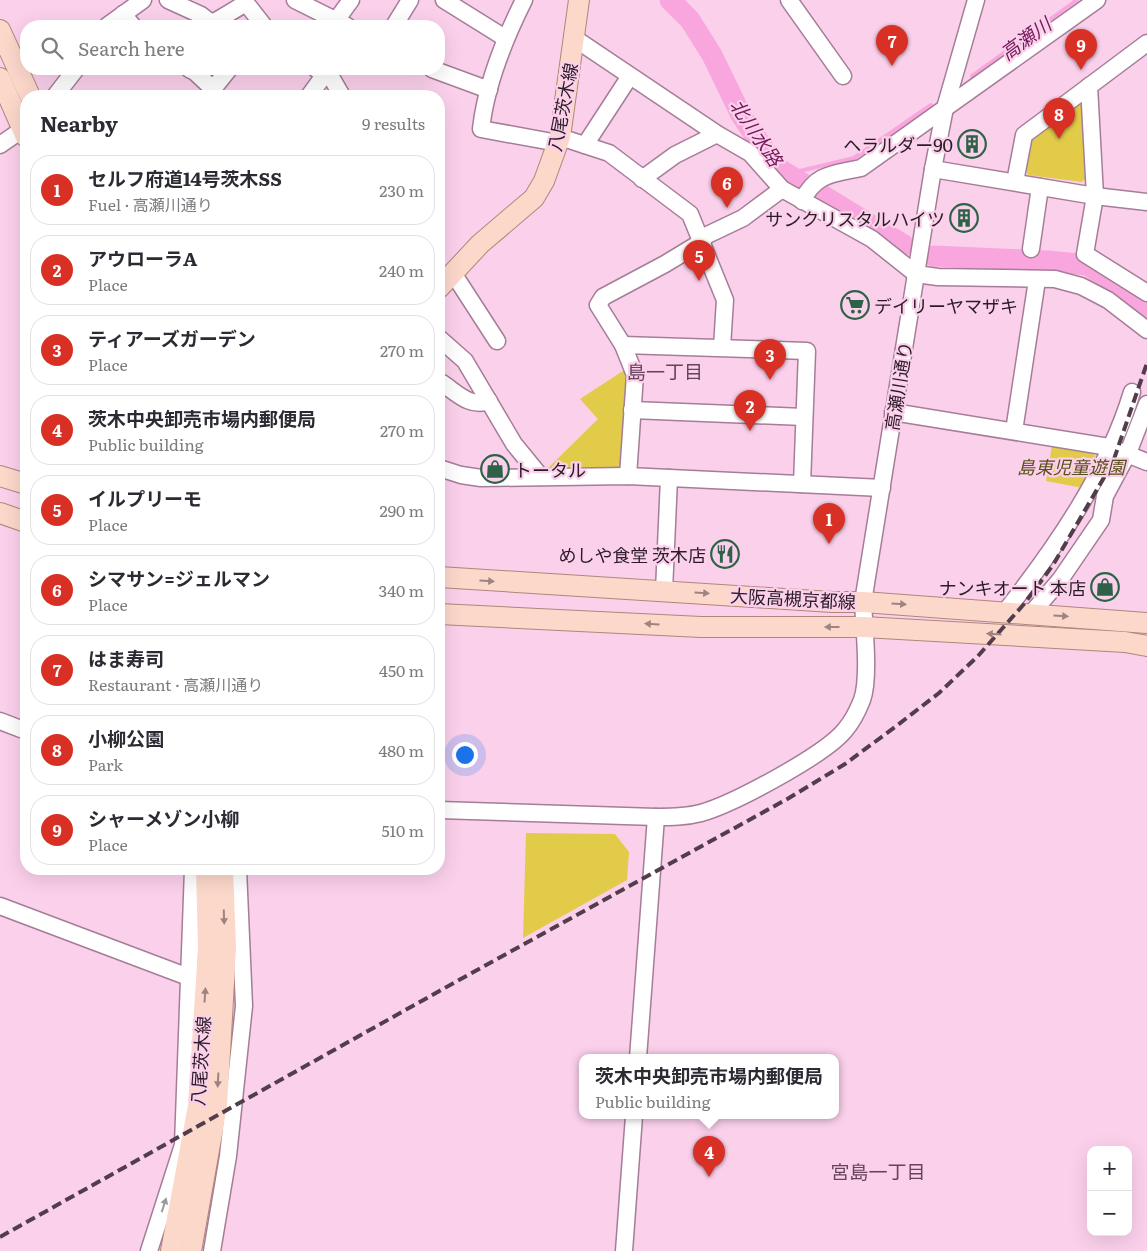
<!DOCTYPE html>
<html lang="en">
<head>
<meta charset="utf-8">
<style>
	:root { --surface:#fff; --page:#f7f7f7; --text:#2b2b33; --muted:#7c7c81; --line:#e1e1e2; --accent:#d93025 }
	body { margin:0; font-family:Literata,"Noto Sans JP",serif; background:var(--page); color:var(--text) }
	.controls { position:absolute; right:15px; bottom:15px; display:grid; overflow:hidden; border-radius:10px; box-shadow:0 5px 20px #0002 }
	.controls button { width:45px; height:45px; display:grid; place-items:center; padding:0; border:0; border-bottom:1px solid var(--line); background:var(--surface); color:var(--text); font:25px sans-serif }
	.you { position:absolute; left:464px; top:754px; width:18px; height:18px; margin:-12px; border:4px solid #fff; border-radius:50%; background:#1a73e8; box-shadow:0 0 0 8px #1a73e833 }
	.badge { display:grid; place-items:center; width:32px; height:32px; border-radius:50%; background:var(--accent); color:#fff; font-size:16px; font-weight:700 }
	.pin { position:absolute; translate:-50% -41px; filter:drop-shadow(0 1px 2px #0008) }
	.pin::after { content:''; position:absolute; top:26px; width:18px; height:15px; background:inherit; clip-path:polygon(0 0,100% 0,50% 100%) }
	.popup { position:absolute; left:579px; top:1054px; width:260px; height:65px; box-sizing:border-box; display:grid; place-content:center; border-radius:10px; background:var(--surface); filter:drop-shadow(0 1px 4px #0005); font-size:16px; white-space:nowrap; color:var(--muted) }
	.popup b { font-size:19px; color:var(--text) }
	.popup::after { content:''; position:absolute; left:50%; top:100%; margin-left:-10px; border:10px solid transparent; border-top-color:var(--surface) }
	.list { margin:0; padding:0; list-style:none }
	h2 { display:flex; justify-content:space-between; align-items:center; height:65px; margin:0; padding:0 20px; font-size:21px }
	h2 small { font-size:16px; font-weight:400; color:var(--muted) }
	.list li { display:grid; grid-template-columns:32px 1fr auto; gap:15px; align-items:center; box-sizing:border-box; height:70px; margin:0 10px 10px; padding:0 10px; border:1px solid var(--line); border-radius:20px }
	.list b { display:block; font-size:19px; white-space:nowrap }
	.list p { margin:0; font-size:16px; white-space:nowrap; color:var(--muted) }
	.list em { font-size:16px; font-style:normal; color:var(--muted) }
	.icon { flex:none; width:28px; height:28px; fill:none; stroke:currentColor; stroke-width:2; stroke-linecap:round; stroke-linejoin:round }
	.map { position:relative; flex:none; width:1147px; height:1251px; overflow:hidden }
	.search { position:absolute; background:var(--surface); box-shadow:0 5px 20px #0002; left:20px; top:20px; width:425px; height:55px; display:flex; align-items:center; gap:12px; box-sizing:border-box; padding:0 18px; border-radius:20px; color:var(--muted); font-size:19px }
	.panel { position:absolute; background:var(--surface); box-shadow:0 5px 20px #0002; left:20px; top:90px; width:425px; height:785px; border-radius:20px }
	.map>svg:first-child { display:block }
</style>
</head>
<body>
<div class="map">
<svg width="1147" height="1251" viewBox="0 0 1147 1251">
	<rect width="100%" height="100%" fill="#fbd0eb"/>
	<g fill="#e1cb49">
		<polygon points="1077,101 1086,105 1089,175 1082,182 1028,175 1025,167 1031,136"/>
		<polygon points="629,367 621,469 545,471 598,419 580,399"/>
		<polygon points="1052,445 1092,451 1097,459 1083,488 1046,481"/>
		<polygon points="526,833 615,834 629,852 627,880 523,938"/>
	</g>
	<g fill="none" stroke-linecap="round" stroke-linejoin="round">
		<g stroke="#faa6de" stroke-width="4">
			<polyline points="972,76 1077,0"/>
			<polyline points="787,174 854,158 931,105"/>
		</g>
		<g stroke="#faa6de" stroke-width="21">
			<polyline points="670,0 690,20 712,55 741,115 776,167 904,245"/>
			<polyline points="933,256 1048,261 1088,265 1147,310"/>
		</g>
		<defs>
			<g id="minor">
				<polyline points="168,0 201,15 210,22 216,21 246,3 264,26"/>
				<polyline points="295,0 347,26"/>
				<polyline points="444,0 505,38"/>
				<path d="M524 0C504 40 486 84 481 129L558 143"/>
				<polyline points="789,0 843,76"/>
				<polyline points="123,14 133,26"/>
				<polyline points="107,26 143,0"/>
				<polyline points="332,26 351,0"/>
				<polyline points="394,26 410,0"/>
				<polyline points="574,38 717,134 750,153 782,189 872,239 916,274 938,277 1055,279 1081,286 1108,300 1147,330"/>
				<polyline points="189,69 195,72 213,89 229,69"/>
				<polyline points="316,69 331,77 342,96"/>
				<polyline points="432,69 489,90"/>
				<polyline points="1089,86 1095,196 1085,254 1147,293"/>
				<polyline points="55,96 76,69"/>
				<polyline points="309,96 325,74"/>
				<polyline points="560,137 609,153 690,214 725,300 722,347"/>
				<polyline points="0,145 26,127"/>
				<polyline points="585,145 630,76"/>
				<polyline points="933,169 1095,196 1147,202"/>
				<polyline points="642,179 675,155 717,134"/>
				<polyline points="1015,182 1024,135 1147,43"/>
				<path d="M802 201C816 173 833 174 861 168L1097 0"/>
				<polyline points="701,238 743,218 782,189"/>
				<polyline points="1031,249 1040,187"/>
				<polyline points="453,273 497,341"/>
				<polyline points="439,338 465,361 514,444 541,477"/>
				<polyline points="623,345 807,351 802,484"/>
				<path d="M439 383H442C457 393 470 408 489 401"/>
				<polyline points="632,410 804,417"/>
				<polyline points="893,412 1109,447 1147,462"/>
				<polyline points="1014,431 1037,280"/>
				<polyline points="439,468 461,475 481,478 628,476 882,488"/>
				<polyline points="628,476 635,375 623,345 598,305 603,297 665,264 703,241"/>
				<polyline points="664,591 669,478"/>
				<path d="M1005 612C1056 547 1108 472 1132 392"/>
				<polyline points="1031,614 1060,580 1101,520 1105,496 1128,453 1147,404"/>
				<polyline points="0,721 26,731"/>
				<path d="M439 810 656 817C671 817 686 817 701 813 733 804 825 755 845 730 852 722 858 710 862 700 870 678 864 626 863 602L933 169 945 108 976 0"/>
				<polyline points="0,906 191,978"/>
				<polyline points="638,1058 656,817"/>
				<polyline points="149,1251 183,1145 193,869"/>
				<polyline points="212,1251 228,1156 244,1006 238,869"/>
				<polyline points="624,1251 634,1116"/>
			</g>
			<g id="major">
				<polyline points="0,30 30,96"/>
				<polyline points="0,78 26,137"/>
				<polyline points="439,288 480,244 534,198 544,181 560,137 579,0"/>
				<polyline points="0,476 26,484"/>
				<polyline points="0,513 26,522"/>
				<polyline points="439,577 832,602 863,602 1147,623"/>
				<polyline points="439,614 701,627 864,627 1125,642 1147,646"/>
				<polyline points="171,1251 198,1106 208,948 206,869"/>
				<polyline points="191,1251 217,1105 226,947 223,869"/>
			</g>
		</defs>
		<use href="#minor" stroke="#a57d97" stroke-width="19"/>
		<use href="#major" stroke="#b1857b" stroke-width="22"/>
		<use href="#minor" stroke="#fff" stroke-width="16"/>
		<use href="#major" stroke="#fcd8cb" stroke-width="20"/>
		<polyline stroke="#523e4b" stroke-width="4" stroke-dasharray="10 5" stroke-linecap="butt" points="0,1237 468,975 789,798 845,764 895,727 939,693 978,656 1024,604 1053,565 1113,462 1147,363"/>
	</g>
	<defs><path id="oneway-solid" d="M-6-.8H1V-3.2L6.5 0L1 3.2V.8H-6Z" transform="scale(1.25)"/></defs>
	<g fill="#9e8380">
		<use href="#oneway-solid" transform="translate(487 581) rotate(3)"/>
		<use href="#oneway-solid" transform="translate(702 593) rotate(4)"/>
		<use href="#oneway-solid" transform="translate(899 604) rotate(4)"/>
		<use href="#oneway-solid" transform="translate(1061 616) rotate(4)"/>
		<use href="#oneway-solid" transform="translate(652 624) rotate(-177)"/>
		<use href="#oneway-solid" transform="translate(832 627) rotate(-180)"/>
		<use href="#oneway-solid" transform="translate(994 634) rotate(-177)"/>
		<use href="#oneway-solid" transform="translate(224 917) rotate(88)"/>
		<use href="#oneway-solid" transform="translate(205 995) rotate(-86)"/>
		<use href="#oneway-solid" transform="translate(218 1080) rotate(93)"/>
	</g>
	<use fill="#9f989d" href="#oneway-solid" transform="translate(164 1205) rotate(-72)"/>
	<defs>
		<symbol id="building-ring" viewBox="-11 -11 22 22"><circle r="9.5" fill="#fbd0eb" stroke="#2d6247" stroke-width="1.5"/><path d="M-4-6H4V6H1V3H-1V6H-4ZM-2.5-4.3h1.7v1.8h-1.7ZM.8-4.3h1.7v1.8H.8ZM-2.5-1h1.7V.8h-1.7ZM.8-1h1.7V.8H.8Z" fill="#2d6247"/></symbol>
		<symbol id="supermarket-ring" viewBox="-11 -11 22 22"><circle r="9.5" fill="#fbd0eb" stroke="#2d6247" stroke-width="1.5"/><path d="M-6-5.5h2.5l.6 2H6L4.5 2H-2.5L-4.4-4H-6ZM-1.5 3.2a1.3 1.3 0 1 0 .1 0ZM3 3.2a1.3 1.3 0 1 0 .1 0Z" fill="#2d6247"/></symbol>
		<symbol id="shop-ring" viewBox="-11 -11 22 22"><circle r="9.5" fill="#fbd0eb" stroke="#2d6247" stroke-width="1.5"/><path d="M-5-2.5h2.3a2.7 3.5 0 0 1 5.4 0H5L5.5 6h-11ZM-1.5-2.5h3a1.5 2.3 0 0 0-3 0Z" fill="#2d6247"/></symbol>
		<symbol id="restaurant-ring" viewBox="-11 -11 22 22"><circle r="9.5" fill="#fbd0eb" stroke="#2d6247" stroke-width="1.5"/><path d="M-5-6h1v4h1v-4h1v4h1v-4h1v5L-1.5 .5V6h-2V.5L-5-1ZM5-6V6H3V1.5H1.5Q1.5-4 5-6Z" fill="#2d6247"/></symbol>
	</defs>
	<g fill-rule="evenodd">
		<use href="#building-ring" x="956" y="128" width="32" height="32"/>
		<use href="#building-ring" x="948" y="202" width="32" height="32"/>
		<use href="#supermarket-ring" x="839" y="289" width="32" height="32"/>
		<use href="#shop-ring" x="479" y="453" width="32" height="32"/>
		<use href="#restaurant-ring" x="709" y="538" width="32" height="32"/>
		<use href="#shop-ring" x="1089" y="571" width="32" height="32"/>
	</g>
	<g text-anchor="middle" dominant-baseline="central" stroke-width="4.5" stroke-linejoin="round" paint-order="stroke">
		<g font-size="18" fill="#2a1b25" stroke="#fbd0eb">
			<text transform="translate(562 107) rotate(-79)">八尾茨木線</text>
			<text transform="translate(898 386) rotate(-81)">高瀬川通り</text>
			<text transform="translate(793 598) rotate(3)">大阪高槻京都線</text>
			<text transform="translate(200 1061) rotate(-86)">八尾茨木線</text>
		</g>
		<g font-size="18" fill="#2a1b25" stroke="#fbd0eb" text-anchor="end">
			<text x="953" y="144">ヘラルダー90</text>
			<text x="945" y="218">サンクリスタルハイツ</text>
			<text x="874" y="305" text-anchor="start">デイリーヤマザキ</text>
			<text x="514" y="469" text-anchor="start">トータル</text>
			<text x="706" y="554">めしや食堂 茨木店</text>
			<text x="1086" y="587">ナンキオート 本店</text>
		</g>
		<g font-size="18" font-style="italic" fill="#584f1a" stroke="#fbd0eb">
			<text x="1071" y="466">島東児童遊園</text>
		</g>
		<g font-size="19" font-style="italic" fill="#74185d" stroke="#fbd0eb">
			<text transform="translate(1025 38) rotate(-36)">高瀬川</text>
			<text transform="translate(757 132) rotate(56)">北川水路</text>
		</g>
		<g font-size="19" fill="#67445b" stroke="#fbd0eb">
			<text x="665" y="371">島一丁目</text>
			<text x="878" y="1171">宮島一丁目</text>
		</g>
	</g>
</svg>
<div class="controls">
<button>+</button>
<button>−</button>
</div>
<div class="you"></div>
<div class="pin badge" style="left:829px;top:544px">1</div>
<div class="pin badge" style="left:750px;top:431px">2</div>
<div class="pin badge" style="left:770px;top:380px">3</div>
<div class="pin badge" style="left:709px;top:1177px">4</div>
<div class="popup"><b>茨木中央卸売市場内郵便局</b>Public building</div>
<div class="pin badge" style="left:699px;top:281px">5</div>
<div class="pin badge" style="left:727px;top:208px">6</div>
<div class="pin badge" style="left:892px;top:66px">7</div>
<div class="pin badge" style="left:1059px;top:139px">8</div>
<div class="pin badge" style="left:1081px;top:70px">9</div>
<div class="search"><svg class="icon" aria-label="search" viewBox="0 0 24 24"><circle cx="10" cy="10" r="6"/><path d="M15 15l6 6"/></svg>Search here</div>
<section class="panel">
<h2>Nearby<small>9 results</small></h2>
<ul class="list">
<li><span class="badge">1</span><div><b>セルフ府道14号茨木SS</b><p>Fuel · 高瀬川通り</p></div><em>230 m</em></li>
<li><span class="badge">2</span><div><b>アウローラA</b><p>Place</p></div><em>240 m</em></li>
<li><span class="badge">3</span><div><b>ティアーズガーデン</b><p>Place</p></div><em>270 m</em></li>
<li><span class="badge">4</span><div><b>茨木中央卸売市場内郵便局</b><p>Public building</p></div><em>270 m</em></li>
<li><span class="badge">5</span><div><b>イルプリーモ</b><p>Place</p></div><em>290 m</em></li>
<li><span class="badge">6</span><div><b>シマサン=ジェルマン</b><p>Place</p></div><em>340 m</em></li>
<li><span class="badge">7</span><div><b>はま寿司</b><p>Restaurant · 高瀬川通り</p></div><em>450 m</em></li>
<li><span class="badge">8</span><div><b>小柳公園</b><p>Park</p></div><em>480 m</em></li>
<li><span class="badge">9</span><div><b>シャーメゾン小柳</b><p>Place</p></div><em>510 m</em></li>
</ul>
</section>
</div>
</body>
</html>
